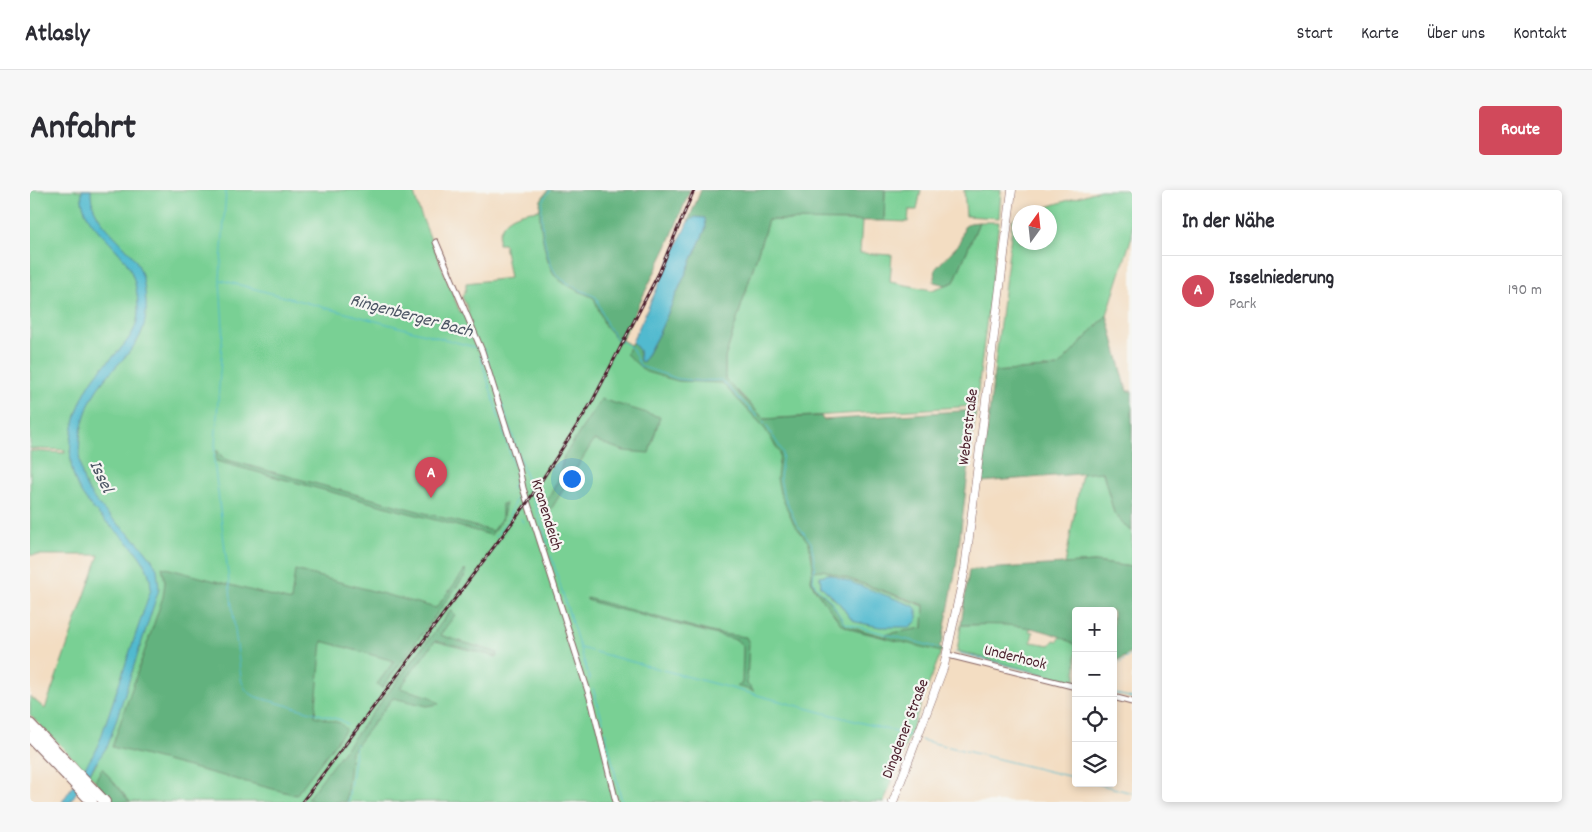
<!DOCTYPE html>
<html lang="de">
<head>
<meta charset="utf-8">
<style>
	:root { --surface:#fff; --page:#f7f7f7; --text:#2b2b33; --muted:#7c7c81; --line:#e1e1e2; --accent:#d1495b }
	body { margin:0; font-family:Dekko,sans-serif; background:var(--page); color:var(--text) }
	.controls { position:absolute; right:15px; bottom:15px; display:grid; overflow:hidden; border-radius:5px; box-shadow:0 2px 8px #0003 }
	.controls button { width:45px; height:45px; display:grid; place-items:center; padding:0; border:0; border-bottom:1px solid var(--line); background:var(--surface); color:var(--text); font:25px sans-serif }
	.compass { position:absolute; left:982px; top:15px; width:45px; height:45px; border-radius:50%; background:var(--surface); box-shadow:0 2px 8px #0003; rotate:15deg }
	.you { position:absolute; left:541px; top:288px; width:18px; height:18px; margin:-12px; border:4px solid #fff; border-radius:50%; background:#1a73e8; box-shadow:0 0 0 8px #1a73e833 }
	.badge { display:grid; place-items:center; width:32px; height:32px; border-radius:50%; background:var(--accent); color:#fff; font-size:16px; font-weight:700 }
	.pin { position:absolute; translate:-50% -41px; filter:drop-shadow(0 1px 2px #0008) }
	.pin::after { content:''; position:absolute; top:26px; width:18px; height:15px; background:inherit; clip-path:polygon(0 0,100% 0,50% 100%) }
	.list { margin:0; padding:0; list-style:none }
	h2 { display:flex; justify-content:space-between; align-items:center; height:65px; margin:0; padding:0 20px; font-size:21px }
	h2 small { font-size:16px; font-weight:400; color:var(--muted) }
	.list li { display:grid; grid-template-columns:32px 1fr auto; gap:15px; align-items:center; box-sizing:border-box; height:70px; padding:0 20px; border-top:1px solid var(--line) }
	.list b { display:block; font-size:19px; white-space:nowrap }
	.list p { margin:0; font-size:16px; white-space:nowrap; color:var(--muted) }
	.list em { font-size:16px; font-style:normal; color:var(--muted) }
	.icon { flex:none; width:28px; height:28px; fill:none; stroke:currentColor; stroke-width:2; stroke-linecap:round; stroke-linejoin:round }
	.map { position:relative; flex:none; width:1102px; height:612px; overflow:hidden; border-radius:5px }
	header { display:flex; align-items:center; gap:30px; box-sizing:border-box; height:70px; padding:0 25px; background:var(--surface); border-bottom:1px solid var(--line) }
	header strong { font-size:24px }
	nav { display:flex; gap:28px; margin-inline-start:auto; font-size:18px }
	.intro { display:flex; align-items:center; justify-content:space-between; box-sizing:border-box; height:120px; padding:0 30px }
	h1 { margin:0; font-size:35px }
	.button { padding:12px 22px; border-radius:5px; background:var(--accent); color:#fff; font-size:18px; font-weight:700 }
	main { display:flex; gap:30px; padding:0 30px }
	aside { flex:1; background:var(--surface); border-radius:5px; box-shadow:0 2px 8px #0003 }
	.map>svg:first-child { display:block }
</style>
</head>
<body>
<header>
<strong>Atlasly</strong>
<nav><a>Start</a><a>Karte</a><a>Über uns</a><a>Kontakt</a></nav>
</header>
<div class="intro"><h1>Anfahrt</h1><a class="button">Route</a></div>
<main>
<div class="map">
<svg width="1102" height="612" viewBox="0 0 1102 612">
	<rect width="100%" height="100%" fill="#f6f6f2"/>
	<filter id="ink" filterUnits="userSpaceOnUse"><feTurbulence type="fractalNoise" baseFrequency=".02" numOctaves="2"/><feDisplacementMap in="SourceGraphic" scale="10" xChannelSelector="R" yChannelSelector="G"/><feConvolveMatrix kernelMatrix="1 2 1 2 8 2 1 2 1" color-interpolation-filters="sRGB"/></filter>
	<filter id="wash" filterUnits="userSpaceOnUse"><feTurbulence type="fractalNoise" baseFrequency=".0096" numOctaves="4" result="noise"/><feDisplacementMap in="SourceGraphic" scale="20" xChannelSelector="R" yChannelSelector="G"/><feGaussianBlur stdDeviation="1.12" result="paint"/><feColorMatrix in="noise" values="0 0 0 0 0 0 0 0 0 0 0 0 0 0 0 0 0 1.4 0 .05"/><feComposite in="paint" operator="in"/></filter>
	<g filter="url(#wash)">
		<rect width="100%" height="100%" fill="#f3ddc2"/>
		<g fill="#79d094" stroke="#627860" fill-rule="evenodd">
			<path d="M0 0H383L389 20 430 122 439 121 432 107 436 99V93L480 88 474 54H468C468 28 487 22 510 20L518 72 565 105 587 147 602 156 695 189V168L738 30 832 31 830 63 862 65 860 92 902 100 924 92 949 32H969L946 216 734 229 707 200 754 261 793 380 894 416 893 439 861 443 909 456 910 465 854 612H100L72 579 65 591 59 584 67 573 63 568 54 579 0 525V506L15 519 69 365H0V261L35 263V260L0 259ZM790 386 832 396 833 398 884 416 820 428 810 414 791 396Z"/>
			<polygon points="855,0 891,0 887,20 879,20 878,32 854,31"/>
			<polygon points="934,0 971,0 969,28 936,26"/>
			<polygon points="1070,0 1102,0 1102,46 1077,125 1028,177 964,182 983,29 989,26 989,52 1019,52 1019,22 1001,22"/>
			<polygon points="1069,281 1073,283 1084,323 1102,343 1102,377 1065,372 1035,374 1052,283"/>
			<polygon points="979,434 1001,437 999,441 1003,442 1001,452 1020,455 1024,450 1028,451 1031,446 1046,455 1046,493 927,461 931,435"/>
		</g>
		<g fill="#62b27e" stroke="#566854" fill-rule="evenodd">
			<path d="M518 0H660L637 57 590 153 575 136 564 108C552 102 537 97 527 88 516 78 506 23 511 10 513 6 516 3 518 0Z"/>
			<path d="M671 0H855L854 31 738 30 695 168V189L734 229 791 226 793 230 946 220 926 378 912 453 909 456 913 460 912 462 823 440 811 434 784 398 781 390 783 376 779 353 764 334 750 303 747 288 750 263 733 236 692 193 648 191 616 182 596 164 602 152 609 160 610 171 613 172 629 143 676 38 671 27 658 32ZM793 380 894 415 893 438 856 444 857 447 816 436 801 412 785 398 782 390 783 381Z"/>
			<polygon points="949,32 924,92 916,95 904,92 906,78 930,53 934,37 940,33"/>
			<polygon points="1077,125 1097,201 1102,201 1102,343 1084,323 1073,282 951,292 964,182 1028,177"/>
			<polygon points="571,209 630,227 619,263 594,261 564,250 520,321 516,323 513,319 528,290 534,266"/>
			<path d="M187 260 194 269 462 341 472 328V314L475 313C475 327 469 334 461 345L186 271Z"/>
			<path d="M1065 372 1102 377V462L1090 470H1083V421H1046V455C1010 433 971 434 931 435L939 380Z"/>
			<polygon points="132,377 261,411 265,380 406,418 435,380 437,383 352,498 347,494 364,471 292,451 285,526 310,533 316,539 266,605 82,557 133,407 135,392"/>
			<polygon points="557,408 685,443 716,447 719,453 717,494 724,501 706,496 712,493 713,457 707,450 576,416 557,410"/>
			<polygon points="421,420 425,425 410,445 468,463 467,467 405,451 370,498 401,507 409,514 397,516 363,508 321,562 316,612 290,612 277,609"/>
			<polygon points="72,578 100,612 83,612 65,591"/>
		</g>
		<g fill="#51bacf" stroke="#4e6c7d">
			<path d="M52 0H61C59 30 91 48 106 71 113 83 115 98 116 111 119 153 93 165 71 194 50 221 42 268 57 298 72 326 103 342 121 368L127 379 129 399 78 555 40 612H32L67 559 121 399C121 353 60 333 45 290 33 258 46 211 66 185 82 165 109 148 108 120 108 104 105 86 96 72 81 49 48 31 52 0Z"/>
			<polygon points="665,27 675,28 676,38 629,143 613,172 610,171 609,160 602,152 658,32"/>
			<polygon points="799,384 884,416 887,420 887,431 880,437 850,437 826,432 820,428 810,414 791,396 790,386"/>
		</g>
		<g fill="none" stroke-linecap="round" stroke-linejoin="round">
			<g stroke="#51bacf" stroke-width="1">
				<path d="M196 0 190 90 193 137 184 271 211 488C213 498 217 502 226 507L311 530 318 535"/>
				<path d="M520 0C516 6 512 11 512 17 510 32 517 76 528 86 538 95 553 101 566 107L577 135 586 148 602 158 610 176 648 189 670 191 691 190 736 235 753 262 750 288 753 303 766 333 781 352 785 375 783 390 786 397 801 411 814 433 909 458"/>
				<polyline points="191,90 448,158"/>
				<polyline points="454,159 518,354"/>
				<polyline points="450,165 485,280 486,289 482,299"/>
				<polyline points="491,329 494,333"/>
				<polyline points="466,346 478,330 486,308"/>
				<polyline points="521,366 560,490"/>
				<polyline points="550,458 885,547"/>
				<polyline points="925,462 1046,493"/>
				<polyline points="1083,478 1102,464"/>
				<polyline points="563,499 573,532"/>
				<polyline points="1083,503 1102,508"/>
				<polyline points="320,540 321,543"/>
				<polyline points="575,542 592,612"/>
				<polyline points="891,550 1046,588"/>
				<polyline points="1064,593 1102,603"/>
				<polyline points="318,612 326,554"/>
			</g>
		</g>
	</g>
	<g filter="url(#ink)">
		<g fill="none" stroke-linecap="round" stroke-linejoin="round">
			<defs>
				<g id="minor">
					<polyline points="406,52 452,161 489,278 493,298 562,514 586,612"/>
					<polyline points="918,465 1046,497"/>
					<polyline points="1083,507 1102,512"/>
				</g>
				<polyline id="secondary" points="863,612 914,476 935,379 982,0"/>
				<g id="motorway">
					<polyline points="0,534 75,612"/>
					<polyline points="0,547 62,612"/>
				</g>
			</defs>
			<use href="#minor" stroke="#856260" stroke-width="7"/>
			<use href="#secondary" stroke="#856260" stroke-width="9"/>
			<use href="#motorway" stroke="#856260" stroke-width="12"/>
			<use href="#minor" stroke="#fff" stroke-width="5"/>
			<use href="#secondary" stroke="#fff" stroke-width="8"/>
			<use href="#motorway" stroke="#fff" stroke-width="10"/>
			<defs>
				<polyline id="rail" points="272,612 497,313 562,212 629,83 664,0"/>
			</defs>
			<use href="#rail" stroke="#4a1f2b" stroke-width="3"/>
			<use href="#rail" stroke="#f6f6f2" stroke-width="1" stroke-dasharray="4" stroke-linecap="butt"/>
		</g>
	</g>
	<g text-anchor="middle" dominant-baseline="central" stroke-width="4.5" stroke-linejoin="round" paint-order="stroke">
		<g font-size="16" fill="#4a1f2b" stroke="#f6f6f2">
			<text transform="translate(939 237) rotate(-83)">Weberstraße</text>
			<text transform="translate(516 325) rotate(73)">Kranendeich</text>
			<text transform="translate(985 468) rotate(14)">Underhook</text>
			<text transform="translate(876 539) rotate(-69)">Dingdener Straße</text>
		</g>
		<g font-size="18" font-style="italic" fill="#4c5564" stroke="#f6f6f2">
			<text transform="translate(381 127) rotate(15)">Ringenberger Bach</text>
			<text transform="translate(70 287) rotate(65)">Issel</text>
		</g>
	</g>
</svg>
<div class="controls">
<button>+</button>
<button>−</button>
<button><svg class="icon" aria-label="locate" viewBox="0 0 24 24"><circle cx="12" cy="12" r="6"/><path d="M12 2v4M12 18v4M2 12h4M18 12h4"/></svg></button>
<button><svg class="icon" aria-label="layers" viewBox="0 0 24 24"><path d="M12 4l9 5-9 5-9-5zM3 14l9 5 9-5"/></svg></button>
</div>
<svg class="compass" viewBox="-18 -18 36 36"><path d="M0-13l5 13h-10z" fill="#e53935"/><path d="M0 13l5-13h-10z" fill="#7c7c81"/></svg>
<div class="you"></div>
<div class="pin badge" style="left:401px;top:308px">A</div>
</div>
<aside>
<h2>In der Nähe<small></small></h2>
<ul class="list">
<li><span class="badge">A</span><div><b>Isselniederung</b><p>Park</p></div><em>190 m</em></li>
</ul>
</aside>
</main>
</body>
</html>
